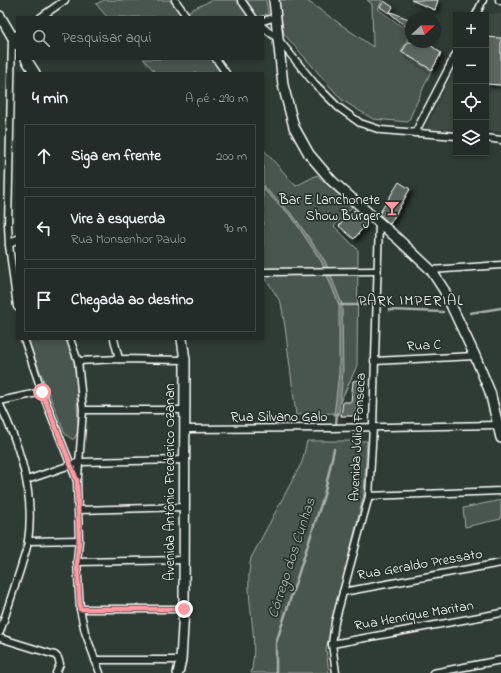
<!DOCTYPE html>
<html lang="pt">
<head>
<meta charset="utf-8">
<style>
	:root { --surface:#232c28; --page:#2b3430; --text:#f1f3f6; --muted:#a3a7a8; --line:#404845 }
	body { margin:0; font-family:"Indie Flower",sans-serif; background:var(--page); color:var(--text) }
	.controls { position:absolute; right:12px; top:12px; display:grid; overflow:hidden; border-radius:0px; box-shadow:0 2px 6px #0003 }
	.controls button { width:36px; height:36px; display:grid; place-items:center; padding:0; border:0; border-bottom:1px solid var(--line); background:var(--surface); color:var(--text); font:20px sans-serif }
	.compass { position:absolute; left:405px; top:12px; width:36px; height:36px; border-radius:50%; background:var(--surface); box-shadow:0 2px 6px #0003; rotate:69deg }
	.stop { position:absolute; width:12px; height:12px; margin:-9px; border:3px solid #ff9aa2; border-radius:50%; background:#fff }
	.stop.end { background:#ff9aa2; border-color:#fff; box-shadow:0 1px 4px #0008 }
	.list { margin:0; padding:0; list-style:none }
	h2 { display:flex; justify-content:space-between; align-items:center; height:52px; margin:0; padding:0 16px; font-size:17px }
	h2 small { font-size:13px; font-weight:400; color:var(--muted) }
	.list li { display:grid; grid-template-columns:26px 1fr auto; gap:12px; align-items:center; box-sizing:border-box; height:64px; margin:0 8px 8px; padding:0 8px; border:1px solid var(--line); border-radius:0px }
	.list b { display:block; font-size:15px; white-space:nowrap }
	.list p { margin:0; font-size:13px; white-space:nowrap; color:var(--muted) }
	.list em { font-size:13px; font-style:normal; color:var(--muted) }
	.icon { flex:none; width:22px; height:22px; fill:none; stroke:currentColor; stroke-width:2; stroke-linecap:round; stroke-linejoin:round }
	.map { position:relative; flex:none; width:501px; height:673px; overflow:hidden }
	.search { position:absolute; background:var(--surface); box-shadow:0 2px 6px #0003; left:16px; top:16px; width:248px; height:44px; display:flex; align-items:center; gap:10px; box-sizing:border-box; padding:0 14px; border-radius:0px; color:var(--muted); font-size:15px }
	.panel { position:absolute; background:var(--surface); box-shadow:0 2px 6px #0003; left:16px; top:72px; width:248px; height:268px; border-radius:0px }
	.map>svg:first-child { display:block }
</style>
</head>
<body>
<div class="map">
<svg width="501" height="673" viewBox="0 0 501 673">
	<defs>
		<filter id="shadow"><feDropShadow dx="3.5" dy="3.5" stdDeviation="2" flood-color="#0009"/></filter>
	</defs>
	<rect width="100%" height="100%" fill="#2f3b35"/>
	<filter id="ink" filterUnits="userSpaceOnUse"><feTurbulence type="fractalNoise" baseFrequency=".025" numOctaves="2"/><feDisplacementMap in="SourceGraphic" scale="8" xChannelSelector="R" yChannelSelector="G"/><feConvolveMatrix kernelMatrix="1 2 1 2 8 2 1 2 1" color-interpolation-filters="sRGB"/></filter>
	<g filter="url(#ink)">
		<g fill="#3c4842">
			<polygon points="484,13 501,14 501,131 486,131 486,15 483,15"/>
			<polygon points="456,66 456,130 425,129"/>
		</g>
		<g fill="#4a544f" stroke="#a4aaa7">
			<polygon points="104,0 170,0 182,17 107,17 96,4"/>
			<polygon points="212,0 237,0 249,17 190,17 187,12"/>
			<polygon points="251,0 266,0 268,14 258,17 247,1"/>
			<polygon points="278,0 306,0 373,47 372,4 367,0 382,0 378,9 411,33 401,52 431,71 408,122 373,119 342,100 284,34"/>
			<polygon points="143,59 212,59 221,73 156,73"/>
			<polygon points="263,149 296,186 317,175 352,207 334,226 358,250 357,366 335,413 296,415 285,327 281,303 263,274"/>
			<polygon points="29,339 67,339 68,340 73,353 76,367 78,432 74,439 72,439 65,434 30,346"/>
			<path d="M307 441H367L364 494 326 649 329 673H251C260 635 243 596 251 558L302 462Z"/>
			<polygon points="501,500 501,519 465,527 463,508"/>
		</g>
		<polygon fill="#707975" stroke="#a9afac" points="263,186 293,215 325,261 342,304 343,372 339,415 334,415 339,373 339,305 322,263 292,217 263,189"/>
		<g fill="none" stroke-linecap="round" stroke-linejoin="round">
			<g stroke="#a9afac" stroke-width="2.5">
				<polyline points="341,305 365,305"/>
				<polyline points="389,310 443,312"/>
				<polyline points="470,313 501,308"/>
				<polyline points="336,424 337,413"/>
				<polyline points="276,673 276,643 324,495 334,449"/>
			</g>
		</g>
		<g fill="#5b6661" stroke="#fff" filter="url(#shadow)">
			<polygon points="411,0 438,0 435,10"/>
			<polygon points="384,1 393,7 389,13 380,7"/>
			<polygon points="391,12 411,20 411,31 390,13"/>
			<polygon points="486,37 501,38 501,85 486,84"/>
			<polygon points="408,42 430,42 429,44 441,53 432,70 402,52"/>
			<polygon points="399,182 410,189 390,224 379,214"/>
			<polygon points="354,210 367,223 354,239 339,226"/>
			<polygon points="361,380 361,416 341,416 343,402 351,402 353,381"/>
		</g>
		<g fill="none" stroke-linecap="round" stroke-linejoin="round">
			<defs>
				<g id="street">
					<polyline points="175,0 187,17"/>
					<polyline points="241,0 253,17"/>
					<polyline points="499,0 501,1"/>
					<polyline points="476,15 483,0"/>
					<polyline points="41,17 65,0"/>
					<polyline points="263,21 276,17"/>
					<polyline points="263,27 278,39 314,83 338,107 360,123 381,130 456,136"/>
					<polyline points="17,34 12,37 8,225 9,245 17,307"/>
					<polyline points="216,59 226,73"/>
					<polyline points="415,133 456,54"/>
					<polyline points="486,138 501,140"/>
					<polyline points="9,245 17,239"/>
					<polyline points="431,270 501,265"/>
					<polyline points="263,272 377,271"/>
					<polyline points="24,339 42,392 77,481 79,540 77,562 80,609 85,632 100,673"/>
					<polyline points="70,339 78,361 83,410 78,477"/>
					<polyline points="114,339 119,359"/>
					<polyline points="78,361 119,359 185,360"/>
					<polyline points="374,361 475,356"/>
					<polyline points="0,401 42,392"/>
					<path d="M0 405C20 446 35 494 28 541 27 550 23 559 21 567 14 589 7 610 0 632"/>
					<polyline points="83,410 185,410"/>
					<polyline points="186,429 329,428 498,425"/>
					<polyline points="27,480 79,462 185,460"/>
					<polyline points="369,496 501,491"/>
					<polyline points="79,510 185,507"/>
					<polyline points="28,541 79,540"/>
					<polyline points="77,562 183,560"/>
					<polyline points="343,592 501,563"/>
					<polyline points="80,609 184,609"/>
					<polyline points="0,638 55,655 58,658 60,664 56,673"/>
					<polyline points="332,644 501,613"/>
					<polyline points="95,660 181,660"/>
					<polyline points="336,673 332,644 335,622 369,496 373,427 379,222"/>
					<polyline points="433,673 501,660"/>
				</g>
				<g id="secondary">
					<polyline points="274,0 283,85 294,127 309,154 332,181 398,239 431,270 444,290 475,356 490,392 501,438"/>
					<polyline points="0,16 17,45"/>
					<polyline points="26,59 35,73"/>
					<polyline points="178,673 181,660 184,609 185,360 182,339"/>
				</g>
			</defs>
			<use href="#street" stroke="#fff" stroke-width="9"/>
			<use href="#secondary" stroke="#fff" stroke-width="12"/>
			<use href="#street" stroke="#26332d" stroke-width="6"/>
			<use href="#secondary" stroke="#26332d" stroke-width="9"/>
		</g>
	</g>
	<g fill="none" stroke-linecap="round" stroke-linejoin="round" filter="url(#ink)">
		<polyline stroke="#ff9aa2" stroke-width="5" points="42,392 77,481 79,540 77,562 80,609 184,609"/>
	</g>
	<defs>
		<symbol id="bar-bare" viewBox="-9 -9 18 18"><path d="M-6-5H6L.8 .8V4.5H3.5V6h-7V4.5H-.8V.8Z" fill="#ff9aa2" stroke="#26332d" stroke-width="2.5" paint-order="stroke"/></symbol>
	</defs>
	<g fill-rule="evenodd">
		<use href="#bar-bare" x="381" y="197" width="22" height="22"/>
	</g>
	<g text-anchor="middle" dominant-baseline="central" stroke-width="3.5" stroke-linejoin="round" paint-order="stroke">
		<g font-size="14" fill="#fff" stroke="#26332d" text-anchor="end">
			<text x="380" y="200">Bar E Lanchonete<tspan x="380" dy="16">Show Burger</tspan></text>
		</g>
		<g font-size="14" fill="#fff" stroke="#26332d">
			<text transform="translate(424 346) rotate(-3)">Rua C</text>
			<text x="279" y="417">Rua Silvano Galo</text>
			<text transform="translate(358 437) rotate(-87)">Avenida Júlio Fonseca</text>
			<text transform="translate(170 482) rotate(-90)">Avenida Antônio Frederico Ozanan</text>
			<text transform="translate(420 565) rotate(-10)">Rua Geraldo Pressato</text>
			<text transform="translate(414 616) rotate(-10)">Rua Henrique Maritan</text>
		</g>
		<g font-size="15" letter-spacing="1" fill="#fff" stroke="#26332d">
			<text x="411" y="301">PARK IMPERIAL</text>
		</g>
		<g font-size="15" font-style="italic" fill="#b8bcba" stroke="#26332d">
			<text transform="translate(292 558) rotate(-72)">Córrego dos Cunhas</text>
		</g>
	</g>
</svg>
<div class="controls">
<button>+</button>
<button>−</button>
<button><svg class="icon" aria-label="locate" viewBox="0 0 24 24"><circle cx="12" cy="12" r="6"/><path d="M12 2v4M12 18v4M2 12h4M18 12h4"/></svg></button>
<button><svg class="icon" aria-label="layers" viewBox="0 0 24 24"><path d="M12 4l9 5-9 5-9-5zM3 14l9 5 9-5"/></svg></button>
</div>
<svg class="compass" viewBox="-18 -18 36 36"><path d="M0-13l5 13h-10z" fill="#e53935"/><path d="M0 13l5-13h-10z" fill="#a3a7a8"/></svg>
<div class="stop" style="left:42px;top:392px"></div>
<div class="stop end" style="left:184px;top:609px"></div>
<div class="search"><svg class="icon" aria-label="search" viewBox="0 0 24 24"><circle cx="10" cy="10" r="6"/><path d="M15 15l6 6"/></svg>Pesquisar aqui</div>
<section class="panel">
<h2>4 min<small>A pé · 290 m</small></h2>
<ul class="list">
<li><svg class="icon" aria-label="ahead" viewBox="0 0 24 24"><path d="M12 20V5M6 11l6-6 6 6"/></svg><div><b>Siga em frente</b></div><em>200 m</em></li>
<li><svg class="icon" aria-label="left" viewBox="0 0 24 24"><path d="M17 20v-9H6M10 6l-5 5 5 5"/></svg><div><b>Vire à esquerda</b><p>Rua Monsenhor Paulo</p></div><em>90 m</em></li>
<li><svg class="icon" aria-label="arrive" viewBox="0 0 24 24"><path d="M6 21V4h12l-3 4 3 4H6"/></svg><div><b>Chegada ao destino</b></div></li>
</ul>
</section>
</div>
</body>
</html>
